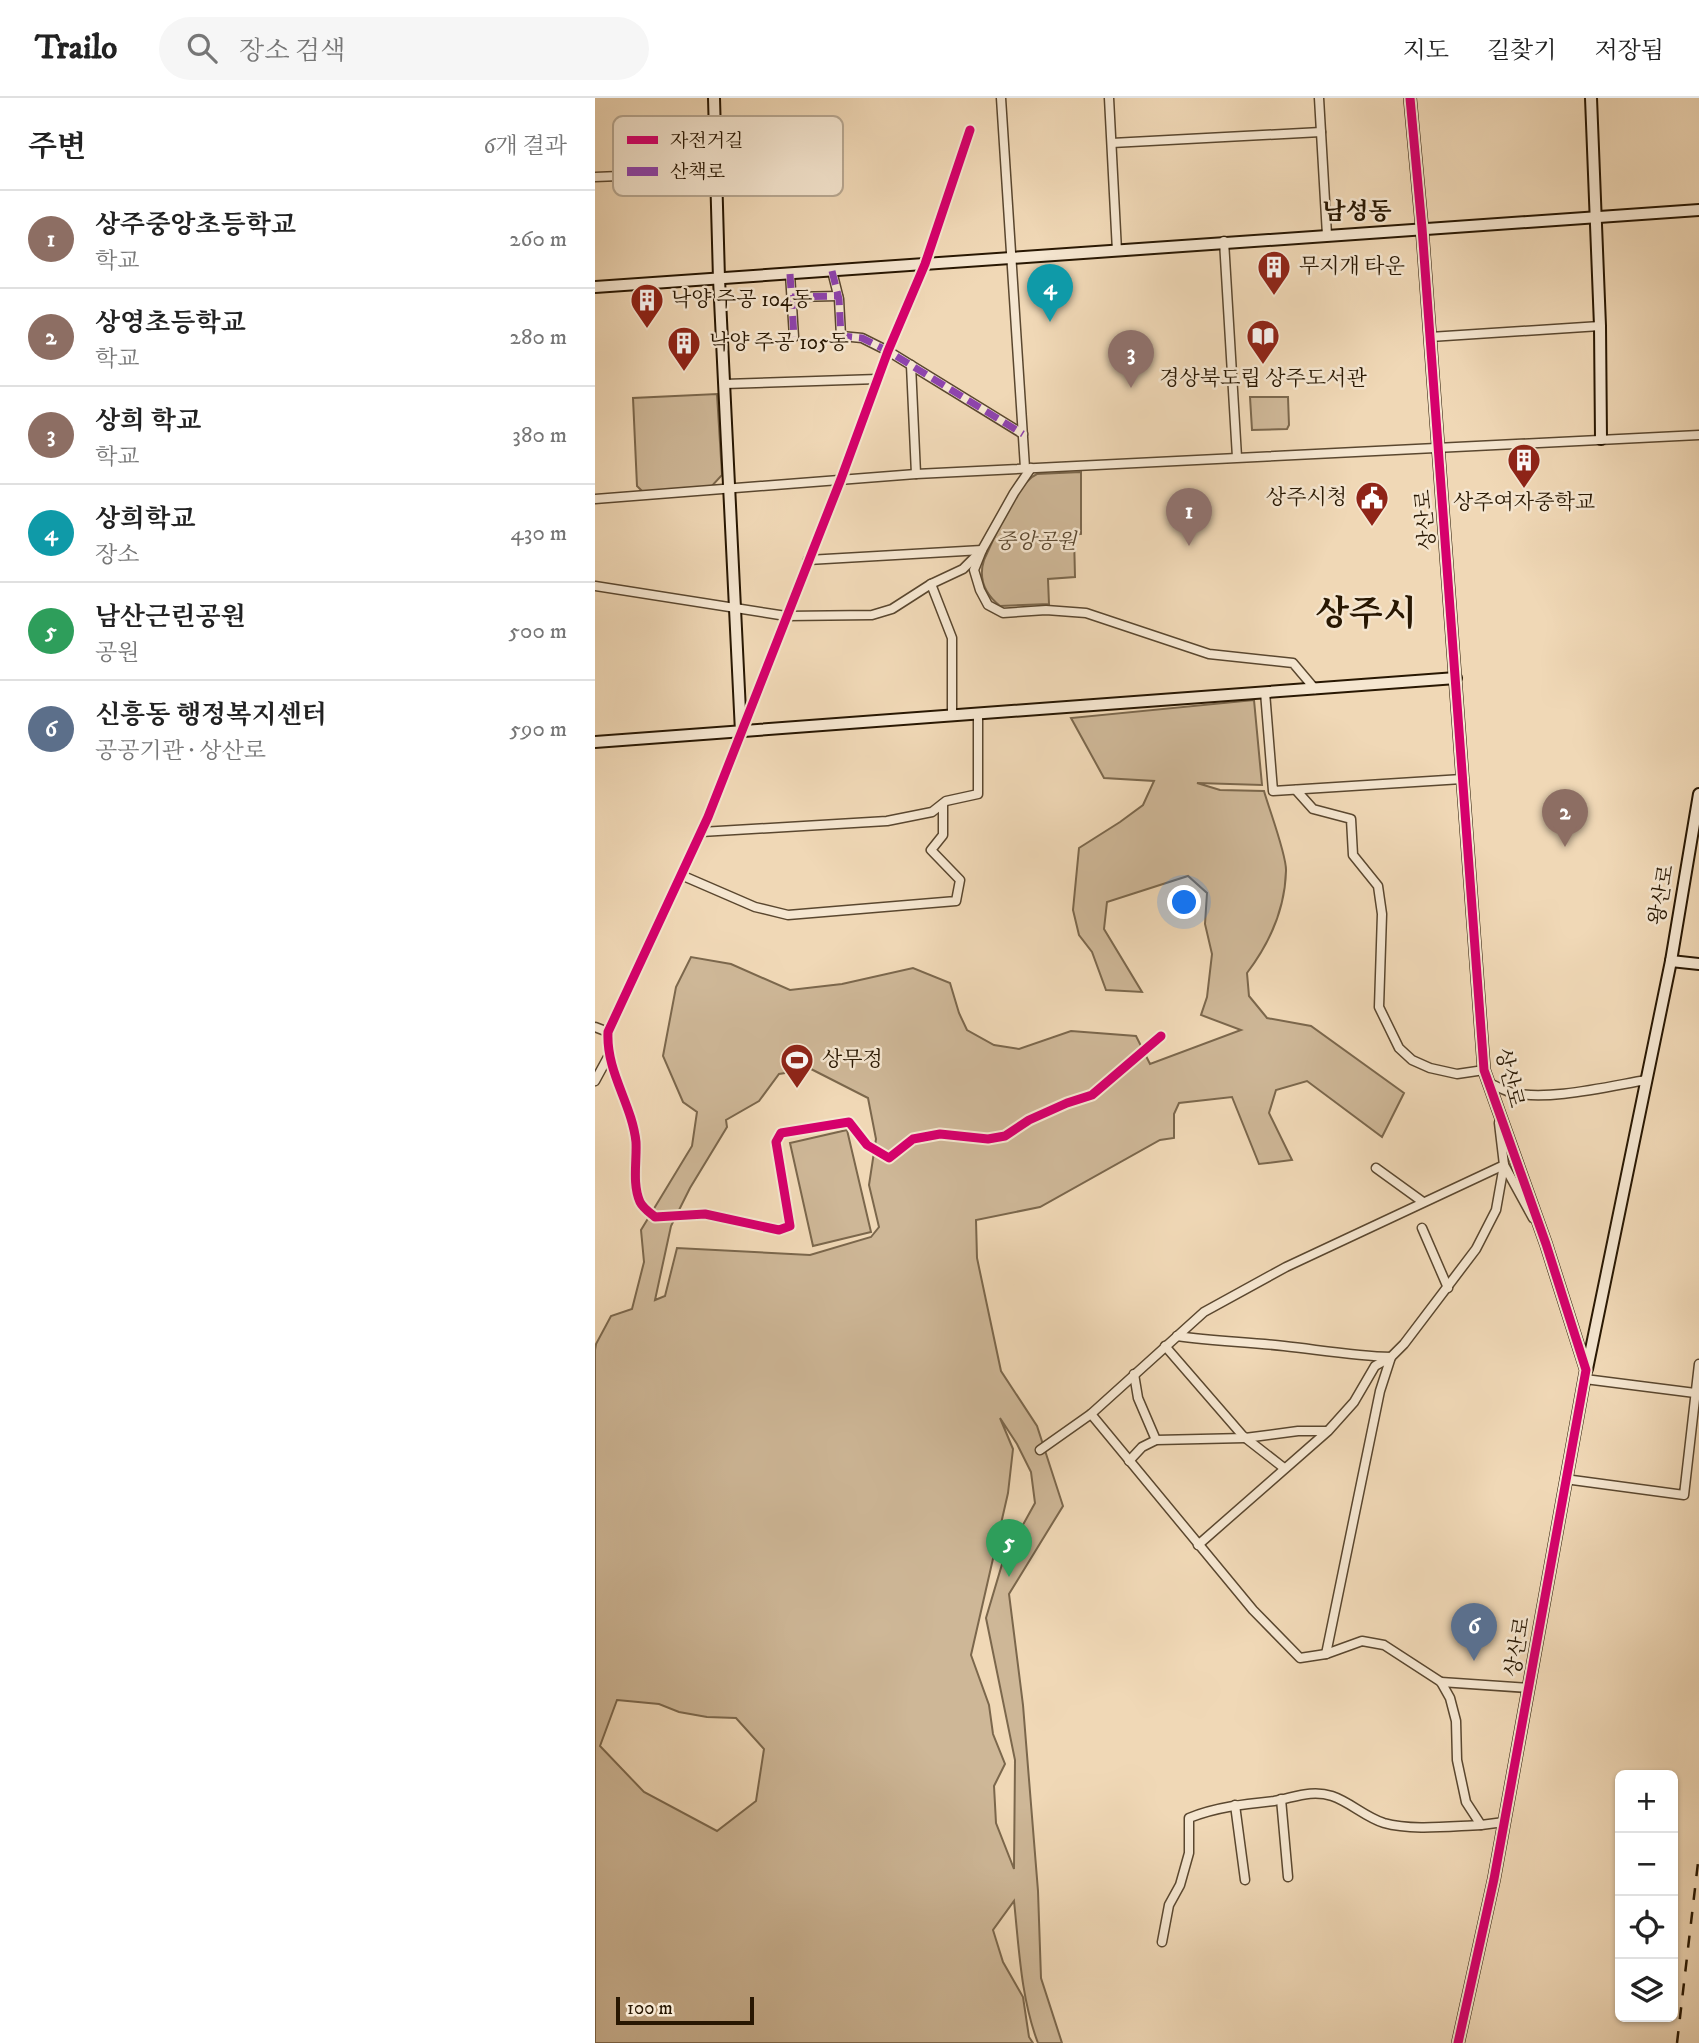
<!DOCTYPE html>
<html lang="ko">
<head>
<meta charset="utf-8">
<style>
	:root { --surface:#fff; --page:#f6f6f6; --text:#222; --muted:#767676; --line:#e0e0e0; --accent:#b45309 }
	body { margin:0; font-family:"IM FELL DW Pica","Noto Serif KR",serif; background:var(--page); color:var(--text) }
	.controls { position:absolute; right:21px; bottom:21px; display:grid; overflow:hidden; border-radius:10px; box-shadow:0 2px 5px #0004 }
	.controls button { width:63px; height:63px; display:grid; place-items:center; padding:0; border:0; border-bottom:2px solid var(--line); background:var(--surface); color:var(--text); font:35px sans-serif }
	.scale { position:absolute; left:21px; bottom:18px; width:138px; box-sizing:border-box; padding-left:7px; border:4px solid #281702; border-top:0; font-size:19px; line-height:24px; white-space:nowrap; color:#281702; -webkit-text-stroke:5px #f5e6d0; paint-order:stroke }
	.you { position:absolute; left:590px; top:805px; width:24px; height:24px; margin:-18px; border:5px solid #fff; border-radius:50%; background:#1a73e8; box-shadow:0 0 0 10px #1a73e833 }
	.badge { display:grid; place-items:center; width:46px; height:46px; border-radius:50%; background:var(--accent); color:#fff; font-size:23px; font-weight:700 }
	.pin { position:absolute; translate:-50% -58px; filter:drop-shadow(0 2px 4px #0008) }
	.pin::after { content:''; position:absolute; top:37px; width:24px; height:21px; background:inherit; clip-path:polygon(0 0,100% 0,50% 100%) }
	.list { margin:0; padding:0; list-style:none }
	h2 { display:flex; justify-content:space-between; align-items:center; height:91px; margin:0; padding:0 28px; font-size:30px }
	h2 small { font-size:23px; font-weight:400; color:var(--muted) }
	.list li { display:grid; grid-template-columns:46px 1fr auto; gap:21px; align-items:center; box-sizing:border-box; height:98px; padding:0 28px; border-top:2px solid var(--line) }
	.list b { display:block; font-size:26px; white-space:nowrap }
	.list p { margin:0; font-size:23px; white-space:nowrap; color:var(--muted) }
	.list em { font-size:23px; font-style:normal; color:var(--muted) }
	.icon { flex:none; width:38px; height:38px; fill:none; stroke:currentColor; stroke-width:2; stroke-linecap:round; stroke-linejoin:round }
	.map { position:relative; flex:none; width:1104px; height:1945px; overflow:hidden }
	header { display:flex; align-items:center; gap:42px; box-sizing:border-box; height:98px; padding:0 35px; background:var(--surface); border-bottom:2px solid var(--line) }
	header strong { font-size:33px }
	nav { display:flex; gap:38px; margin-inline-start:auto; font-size:24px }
	.search { width:490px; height:63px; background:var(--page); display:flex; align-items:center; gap:18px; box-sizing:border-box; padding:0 24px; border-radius:38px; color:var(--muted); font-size:26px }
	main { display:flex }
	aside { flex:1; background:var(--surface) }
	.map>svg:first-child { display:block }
</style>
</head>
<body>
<header>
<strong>Trailo</strong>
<div class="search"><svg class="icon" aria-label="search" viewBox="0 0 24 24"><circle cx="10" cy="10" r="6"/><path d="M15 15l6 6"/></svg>장소 검색</div>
<nav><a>지도</a><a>길찾기</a><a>저장됨</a></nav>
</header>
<main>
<aside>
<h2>주변<small>6개 결과</small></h2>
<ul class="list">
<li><span class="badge" style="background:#8d6e63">1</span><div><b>상주중앙초등학교</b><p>학교</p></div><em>260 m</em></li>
<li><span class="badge" style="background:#8d6e63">2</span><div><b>상영초등학교</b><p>학교</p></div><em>280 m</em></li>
<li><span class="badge" style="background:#8d6e63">3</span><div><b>상희 학교</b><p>학교</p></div><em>380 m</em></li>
<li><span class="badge" style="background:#0f9aa8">4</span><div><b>상희학교</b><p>장소</p></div><em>430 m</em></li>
<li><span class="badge" style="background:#2e9e5b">5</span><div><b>남산근린공원</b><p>공원</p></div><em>500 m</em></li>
<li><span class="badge" style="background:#5c6f8a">6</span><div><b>신흥동 행정복지센터</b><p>공공기관 · 상산로</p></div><em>590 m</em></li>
</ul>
</aside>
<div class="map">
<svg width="1104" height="1945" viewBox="0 0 1104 1945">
	<rect width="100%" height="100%" fill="#f0d8b6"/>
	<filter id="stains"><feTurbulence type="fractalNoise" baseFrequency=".00286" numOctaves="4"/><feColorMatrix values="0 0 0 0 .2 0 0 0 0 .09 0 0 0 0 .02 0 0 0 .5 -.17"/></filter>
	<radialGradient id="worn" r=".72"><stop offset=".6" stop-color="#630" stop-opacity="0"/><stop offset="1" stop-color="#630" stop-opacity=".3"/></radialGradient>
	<g fill="#ceb797" stroke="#7b674c" stroke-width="2" fill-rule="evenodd">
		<polygon points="122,296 127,377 115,390 48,394 42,388 38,300"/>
		<polygon points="655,299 693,299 694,327 692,331 657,332"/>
		<path d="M486 374V436L479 437 480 479 453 481 454 506 405 508C390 496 383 481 389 462 399 441 421 385 442 376Z"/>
		<path d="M659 602 667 687 602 685 625 692 669 693C674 711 692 758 691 773 690 811 674 846 652 875L654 898 672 920 716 928 809 995 787 1039 712 983 681 992 674 1015 697 1062 664 1066 637 999 584 1005 579 1016V1040L565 1042 445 1109 381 1122 382 1160 406 1273 442 1328 468 1408 414 1496 428 1607 443 1793 446 1880 467 1945H443C426 1901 424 1850 419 1803L398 1832 408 1864 428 1899 434 1939 438 1945H0V1252L1 1246 16 1218 37 1211 49 1164 46 1132 97 1048 102 1014 88 1004 68 958 81 889 96 859 136 866 195 892 247 886 318 870 355 885 364 915 372 932 399 947 424 951 476 933 541 938 555 966 646 932 606 917 612 899 617 856 610 826 612 795 593 778 512 804 509 831 547 894 511 892 497 854 484 837 478 812 484 750 525 724 548 707 559 683 509 680 476 620ZM216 971 273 1000 281 1041 274 1087 284 1129 276 1139 215 1157 82 1150 70 1198 60 1202 76 1128 95 1090 132 1029 131 1022 164 1003 184 976ZM405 1320 422 1346 436 1374 440 1405 408 1463 391 1520 420 1662 419 1771 401 1725 399 1688 410 1666 398 1636 394 1607 376 1557 413 1395 418 1351ZM22 1602 64 1606 84 1614 112 1619 141 1620 169 1651 161 1703 122 1733 49 1694 5 1648Z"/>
		<polygon points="252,1032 276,1134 218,1148 195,1045"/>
	</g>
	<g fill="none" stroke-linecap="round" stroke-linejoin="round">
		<defs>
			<g id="street">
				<polyline points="406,0 430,370"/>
				<polyline points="514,0 522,153"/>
				<polyline points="724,0 732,137"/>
				<path d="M375 32 330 166 293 253 246 381 113 719 13 934C11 974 37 1006 41 1044 42 1063 37 1086 45 1104 48 1110 54 1114 60 1119L110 1116 184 1132 195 1128 181 1044 186 1035 254 1024 272 1047 294 1060 318 1041 345 1036 393 1041 410 1038 434 1022 472 1005 497 997 566 938"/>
				<polyline points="517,45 726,34"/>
				<polyline points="0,79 121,74"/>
				<polyline points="629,143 642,359"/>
				<polyline points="237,173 244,201 246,238 267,240 293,253 428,336"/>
				<polyline points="195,176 199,239"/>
				<polyline points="197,199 243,198"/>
				<polyline points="835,239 1005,228"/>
				<polyline points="316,267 321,376"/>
				<polyline points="130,286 283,281"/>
				<polyline points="0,401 321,376 1104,337"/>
				<polyline points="213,462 387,452 379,472 385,492 393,507 408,515 451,512 491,515 614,556 698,565 720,591"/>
				<polyline points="336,486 357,540 357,618"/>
				<polyline points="0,488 191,518 277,517 297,511 336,486 368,471 387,452 419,395 436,370"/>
				<polyline points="670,594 678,693 867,681"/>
				<polyline points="701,692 718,711 756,721 758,757 783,788 787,816 784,909 804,950 817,962 835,970 862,976 889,972"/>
				<polyline points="106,734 292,723 337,714 351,703 383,696 383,616"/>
				<polyline points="86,777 160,809 193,817 361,803 365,782 336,752 348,737 348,706"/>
				<polyline points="0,929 13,934"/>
				<polyline points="0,983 13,959"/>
				<path d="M894 985C901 988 908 992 915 994 950 1004 1015 988 1051 982"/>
				<polyline points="909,1067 938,1120"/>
				<polyline points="781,1070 828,1104"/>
				<polyline points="827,1130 853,1190"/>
				<path d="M582 1238C617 1243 653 1244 689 1248 725 1252 760 1258 796 1259L785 1293 731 1556"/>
				<polyline points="570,1248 648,1338 689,1370"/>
				<polyline points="539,1276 543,1300 561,1342"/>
				<polyline points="990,1281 1100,1295"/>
				<polyline points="496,1316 658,1512 705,1560 731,1556 767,1543 789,1547 846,1584 855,1600 861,1623 862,1662 871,1704 886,1727 909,1724"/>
				<polyline points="445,1352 496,1316 609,1214 691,1169 909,1067 904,1025"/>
				<polyline points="534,1363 547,1349 561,1342 650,1340 703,1333 732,1333"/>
				<polyline points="970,1381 1089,1397 1104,1266"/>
				<polyline points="603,1447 733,1333 759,1304 780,1268 796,1259 809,1246 881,1151 901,1112 909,1067"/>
				<polyline points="846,1584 933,1590"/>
				<polyline points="686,1701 693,1779"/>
				<polyline points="640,1707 650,1782"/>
				<path d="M567 1844 574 1807 585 1787 594 1755V1720C621 1709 650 1706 679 1703 698 1700 716 1691 737 1698 755 1704 770 1719 789 1725 817 1733 857 1728 886 1727"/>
			</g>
			<g id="secondary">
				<polyline points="119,0 124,181 146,634"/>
				<polyline points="815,0 827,130 889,972 951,1146 991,1272 899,1781 863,1945"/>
				<polyline points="996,0 1005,228 1006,341"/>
				<polyline points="0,189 1104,112"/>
				<polyline points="0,644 861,580"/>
				<polyline points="1076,863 1104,866"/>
				<polyline points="992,1271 1076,863 1104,696"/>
			</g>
		</defs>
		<use href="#street" stroke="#5a472f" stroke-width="11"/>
		<use href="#secondary" stroke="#281702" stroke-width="14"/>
		<use href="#street" stroke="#f5e6d0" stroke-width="8"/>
		<use href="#secondary" stroke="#f5e6d0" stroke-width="10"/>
		<polyline stroke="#281702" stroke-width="2.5" stroke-dasharray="12 12" stroke-linecap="butt" points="1082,1945 1104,1756"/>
		<g stroke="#8e44ad" stroke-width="7" stroke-dasharray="14 7" stroke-linecap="butt">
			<polyline points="237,173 244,201 246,238 267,240 293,253 428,336"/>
			<polyline points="195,176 199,239"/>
			<polyline points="197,199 243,198"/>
		</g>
		<defs>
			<g id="cycleway">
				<polyline points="815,0 827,130 889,972 951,1146 991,1272 899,1781 863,1945"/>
				<path d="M375 32 330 166 293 253 246 381 113 719 13 934C11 974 37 1006 41 1044 42 1063 37 1086 45 1104 48 1110 54 1114 60 1119L110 1116 184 1132 195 1128 181 1044 186 1035 254 1024 272 1047 294 1060 318 1041 345 1036 393 1041 410 1038 434 1022 472 1005 497 997 566 938"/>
			</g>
		</defs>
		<use href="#cycleway" stroke="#f5e6d0" stroke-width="13"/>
		<use href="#cycleway" stroke="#d6006c" stroke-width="9"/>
	</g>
	<defs>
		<symbol id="building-pin" viewBox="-11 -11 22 30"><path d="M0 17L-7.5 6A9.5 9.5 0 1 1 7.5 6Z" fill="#8f2418" stroke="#f5e6d0"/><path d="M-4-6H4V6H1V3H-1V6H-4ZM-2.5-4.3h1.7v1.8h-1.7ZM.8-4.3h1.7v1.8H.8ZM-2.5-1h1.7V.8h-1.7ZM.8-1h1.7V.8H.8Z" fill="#fff"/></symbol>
		<symbol id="library-pin" viewBox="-11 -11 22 30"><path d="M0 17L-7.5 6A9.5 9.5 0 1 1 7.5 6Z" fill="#8f2418" stroke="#f5e6d0"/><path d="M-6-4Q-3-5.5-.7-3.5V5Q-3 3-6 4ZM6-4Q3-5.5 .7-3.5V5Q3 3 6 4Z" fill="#fff"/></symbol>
		<symbol id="civic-pin" viewBox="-11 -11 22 30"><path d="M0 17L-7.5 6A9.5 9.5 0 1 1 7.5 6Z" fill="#8f2418" stroke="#f5e6d0"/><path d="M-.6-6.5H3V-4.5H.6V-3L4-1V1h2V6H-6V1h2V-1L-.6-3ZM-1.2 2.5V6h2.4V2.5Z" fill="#fff"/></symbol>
		<symbol id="stadium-pin" viewBox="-11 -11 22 30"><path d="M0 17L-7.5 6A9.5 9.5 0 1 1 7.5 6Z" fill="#8f2418" stroke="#f5e6d0"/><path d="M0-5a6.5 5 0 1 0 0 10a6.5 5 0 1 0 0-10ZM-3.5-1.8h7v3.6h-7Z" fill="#fff"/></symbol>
	</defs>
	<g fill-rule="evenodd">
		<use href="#building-pin" x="660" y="150" width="38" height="52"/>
		<use href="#building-pin" x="33" y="183" width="38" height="52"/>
		<use href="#library-pin" x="649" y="219" width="38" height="52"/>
		<use href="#building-pin" x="70" y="226" width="38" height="52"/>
		<use href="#building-pin" x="910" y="343" width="38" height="52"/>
		<use href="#civic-pin" x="758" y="381" width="38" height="52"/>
		<use href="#stadium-pin" x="183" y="943" width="38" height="52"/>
	</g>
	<g text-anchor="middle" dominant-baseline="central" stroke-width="5" stroke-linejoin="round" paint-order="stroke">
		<g font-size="21" fill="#281702" stroke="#f5e6d0" text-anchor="start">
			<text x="704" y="169">무지개 타운</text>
			<text x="76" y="202">낙양 주공 104동</text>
			<text x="114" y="245">낙양 주공 105동</text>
			<text x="668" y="281" text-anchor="middle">경상북도립 상주도서관</text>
			<text x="752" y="400" text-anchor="end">상주시청</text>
			<text x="929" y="405" text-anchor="middle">상주여자중학교</text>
			<text x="227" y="962">상무정</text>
		</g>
		<g font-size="21" fill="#281702" stroke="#f5e6d0">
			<text transform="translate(831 422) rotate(-95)">상산로</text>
			<text transform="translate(1067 797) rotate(-80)">왕산로</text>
			<text transform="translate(914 980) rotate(76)">상산로</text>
			<text transform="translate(923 1549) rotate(-80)">상산로</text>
		</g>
		<g font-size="21" font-style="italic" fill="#5a472f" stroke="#f5e6d0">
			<text x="441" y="444">중앙공원</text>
		</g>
		<g font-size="24" font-weight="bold" fill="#281702" stroke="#f5e6d0">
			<text x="762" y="114">남성동</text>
		</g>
		<g font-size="35" font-weight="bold" fill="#281702" stroke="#f5e6d0">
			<text x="771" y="517">상주시</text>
		</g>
	</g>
	<rect x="18" y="18" width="230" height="80" rx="10" fill="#f5e6d0" stroke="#b8a892" stroke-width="2"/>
	<rect x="32" y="38" width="31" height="8" fill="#d6006c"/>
	<rect x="32" y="69" width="31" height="9" fill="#8e44ad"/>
	<g font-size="19" fill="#281702">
		<text x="75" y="49">자전거길</text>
		<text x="75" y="80">산책로</text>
	</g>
	<rect width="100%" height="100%" filter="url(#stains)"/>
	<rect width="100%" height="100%" fill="url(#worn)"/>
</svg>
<div class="controls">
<button>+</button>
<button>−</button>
<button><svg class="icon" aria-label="locate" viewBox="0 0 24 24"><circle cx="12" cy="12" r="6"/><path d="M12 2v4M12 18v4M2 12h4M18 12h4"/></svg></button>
<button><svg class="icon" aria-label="layers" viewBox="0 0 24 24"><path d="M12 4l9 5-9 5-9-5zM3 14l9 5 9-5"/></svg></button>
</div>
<div class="scale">100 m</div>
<div class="you"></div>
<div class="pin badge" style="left:594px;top:448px;background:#8d6e63">1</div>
<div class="pin badge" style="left:970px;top:749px;background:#8d6e63">2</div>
<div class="pin badge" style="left:536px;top:290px;background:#8d6e63">3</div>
<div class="pin badge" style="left:455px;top:224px;background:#0f9aa8">4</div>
<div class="pin badge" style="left:414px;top:1479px;background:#2e9e5b">5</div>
<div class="pin badge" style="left:879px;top:1563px;background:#5c6f8a">6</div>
</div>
</main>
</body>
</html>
